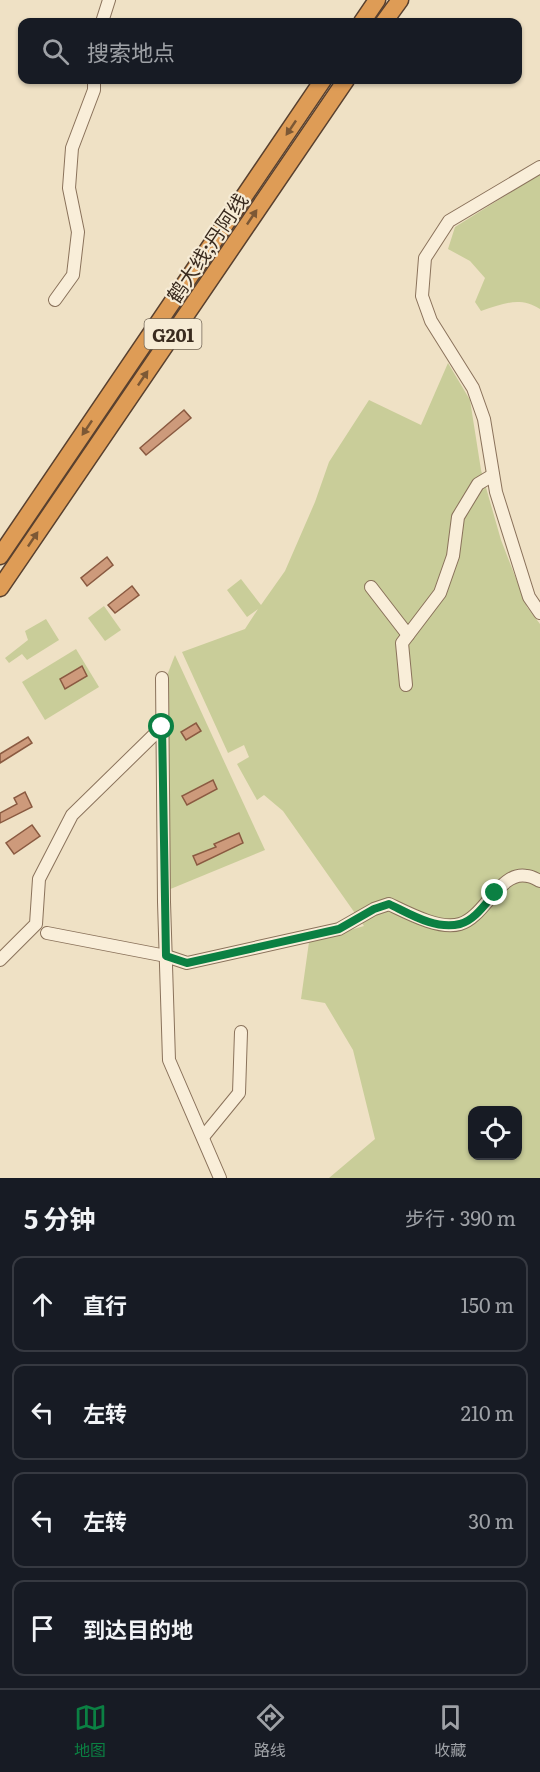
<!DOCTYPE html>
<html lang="zh">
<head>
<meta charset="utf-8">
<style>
	:root { --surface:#171b24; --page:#20242c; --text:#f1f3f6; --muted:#9ea1a6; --line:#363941; --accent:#0b8043 }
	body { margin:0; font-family:Literata,"Noto Sans SC",serif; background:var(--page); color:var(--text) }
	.controls { position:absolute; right:18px; bottom:18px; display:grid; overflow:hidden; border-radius:12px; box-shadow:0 2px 4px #0004 }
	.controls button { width:54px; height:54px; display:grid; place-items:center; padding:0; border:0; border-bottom:2px solid var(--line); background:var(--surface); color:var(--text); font:30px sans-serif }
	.stop { position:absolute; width:18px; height:18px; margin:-14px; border:4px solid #0b8043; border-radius:50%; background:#fff }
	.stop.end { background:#0b8043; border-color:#fff; box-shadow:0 2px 6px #0008 }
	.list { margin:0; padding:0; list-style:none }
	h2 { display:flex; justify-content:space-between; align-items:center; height:78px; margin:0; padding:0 24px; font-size:26px }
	h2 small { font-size:20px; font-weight:400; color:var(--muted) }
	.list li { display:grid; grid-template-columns:39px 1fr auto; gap:18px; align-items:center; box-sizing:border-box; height:96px; margin:0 12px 12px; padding:0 12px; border:2px solid var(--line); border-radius:12px }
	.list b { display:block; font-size:22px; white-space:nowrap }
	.list em { font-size:20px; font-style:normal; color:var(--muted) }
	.icon { flex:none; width:33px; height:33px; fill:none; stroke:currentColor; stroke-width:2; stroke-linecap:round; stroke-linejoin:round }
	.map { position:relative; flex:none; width:540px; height:1178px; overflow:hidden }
	.search { position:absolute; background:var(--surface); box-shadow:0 2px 4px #0004; left:18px; right:18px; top:18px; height:66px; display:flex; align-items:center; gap:15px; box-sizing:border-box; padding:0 21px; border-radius:12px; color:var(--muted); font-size:22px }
	.sheet { height:510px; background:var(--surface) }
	nav { display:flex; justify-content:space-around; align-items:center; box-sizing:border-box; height:84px; border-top:2px solid var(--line); background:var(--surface); font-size:16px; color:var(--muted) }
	nav a { display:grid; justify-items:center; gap:3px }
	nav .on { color:var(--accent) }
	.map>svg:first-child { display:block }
</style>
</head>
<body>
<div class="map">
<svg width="540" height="1178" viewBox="0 0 540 1178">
	<rect width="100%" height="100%" fill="#efe1c5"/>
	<g fill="#c9cd99" fill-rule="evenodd">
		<path d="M540 174V309C519 296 503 304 481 311L475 302 485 278 470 261 448 249 455 227Z"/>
		<path d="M448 363 470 400 481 470 501 540 527 607 540 624V1178H329L375 1139 353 1050 325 1003 301 999 309 942 364 926 283 811 264 795 257 800 237 764 249 757 244 745 228 753 182 652 245 629 258 609 247 617 227 590 241 579 261 605 285 571 315 502 329 462 369 400 421 425ZM472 1110H518V1156H472Z"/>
		<polygon points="104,606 121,630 105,641 88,618"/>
		<polygon points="46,619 59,640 27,660 22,654 9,663 5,658 28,640 25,631"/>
		<polygon points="76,649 99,687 45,720 22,682"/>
		<polygon points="175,655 265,850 168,890 166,678"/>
	</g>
	<g fill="#cd9a7b" stroke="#8a5a41" stroke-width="1.5">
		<polygon points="184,410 191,418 146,455 140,448"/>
		<polygon points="107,557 113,565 87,586 81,578"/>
		<polygon points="132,586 139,595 115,613 108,605"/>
		<polygon points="82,666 87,676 65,689 60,679"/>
		<polygon points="196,723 201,731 186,740 181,732"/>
		<polygon points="28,737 32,743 0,763 0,754"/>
		<polygon points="213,780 217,789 187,805 182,796"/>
		<polygon points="25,792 32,807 0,823 0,813 17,804 14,798"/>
		<polygon points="32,825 40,836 14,854 6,843"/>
		<polygon points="239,833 243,843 197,865 193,856 216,847 214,844"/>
	</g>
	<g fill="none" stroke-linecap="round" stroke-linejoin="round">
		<defs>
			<g id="minor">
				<polyline points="102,22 109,0"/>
				<polyline points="540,167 449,221 425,258 422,296 431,321 473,388 484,419 496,492 529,597 540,613"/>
				<polyline points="55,300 73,275 78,232 69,188 72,148 94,90 94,80"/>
				<polyline points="371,587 408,635"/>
				<polyline points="162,678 164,902 169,1060 220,1178"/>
				<polyline points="406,685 402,643 440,593 453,556 458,517 478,484 493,475"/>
				<path d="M47 933 166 956 187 963 339 929 374 909 389 904C408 913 439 930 460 924 485 917 500 870 527 876 531 876 536 879 540 881"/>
				<polyline points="0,960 36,924 39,879 72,815 162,727"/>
				<polyline points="203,1137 239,1093 241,1032"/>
			</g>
			<g id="highway">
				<polyline points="362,22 377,0"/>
				<polyline points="384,22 400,0"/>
				<polyline points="0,556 323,80"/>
				<polyline points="0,588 346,80"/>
			</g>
		</defs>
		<use href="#minor" stroke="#8a725b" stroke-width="14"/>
		<use href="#highway" stroke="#58402f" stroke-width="19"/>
		<use href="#minor" stroke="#f9eed9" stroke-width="12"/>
		<use href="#highway" stroke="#de9c56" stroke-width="16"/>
	</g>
	<defs><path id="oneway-solid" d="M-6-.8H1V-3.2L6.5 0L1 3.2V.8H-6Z" transform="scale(1.5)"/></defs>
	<g fill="#7c5835">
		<use href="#oneway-solid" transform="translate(291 128) rotate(124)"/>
		<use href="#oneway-solid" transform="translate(252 217) rotate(-56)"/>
		<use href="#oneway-solid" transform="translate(143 378) rotate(-56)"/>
		<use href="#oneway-solid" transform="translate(87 428) rotate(124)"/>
		<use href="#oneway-solid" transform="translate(33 539) rotate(-56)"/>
	</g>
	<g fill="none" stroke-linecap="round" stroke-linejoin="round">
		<path stroke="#0b8043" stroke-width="8" d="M162 727 166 956 187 963 339 929 374 909 389 904C410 914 435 930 460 924 474 921 486 903 495 893"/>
	</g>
	<g text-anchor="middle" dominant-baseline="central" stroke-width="4.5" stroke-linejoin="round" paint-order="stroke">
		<rect fill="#f6ebd5" stroke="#726556" stroke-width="1.5" x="144.5" y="319" width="57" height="30" rx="4.5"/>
		<g font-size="18" font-weight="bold" fill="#3a2b1f">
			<text x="173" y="334">G201</text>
		</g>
		<g font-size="20" fill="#3a2b1f" stroke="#f6ebd5">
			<text transform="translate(206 247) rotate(-56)">鹤大线;丹阿线</text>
		</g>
	</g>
</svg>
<div class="controls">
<button><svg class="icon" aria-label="locate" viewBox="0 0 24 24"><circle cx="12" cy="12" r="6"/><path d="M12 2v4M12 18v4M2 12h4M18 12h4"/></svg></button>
</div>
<div class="stop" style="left:162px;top:727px"></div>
<div class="stop end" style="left:495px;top:893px"></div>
<div class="search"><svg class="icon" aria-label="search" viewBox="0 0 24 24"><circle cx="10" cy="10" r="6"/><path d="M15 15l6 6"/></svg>搜索地点</div>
</div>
<section class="sheet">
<h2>5 分钟<small>步行 · 390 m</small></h2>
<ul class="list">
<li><svg class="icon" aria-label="ahead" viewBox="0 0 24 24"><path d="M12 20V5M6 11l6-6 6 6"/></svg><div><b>直行</b></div><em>150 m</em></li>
<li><svg class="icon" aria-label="left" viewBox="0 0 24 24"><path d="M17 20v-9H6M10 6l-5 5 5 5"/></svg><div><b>左转</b></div><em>210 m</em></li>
<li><svg class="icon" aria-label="left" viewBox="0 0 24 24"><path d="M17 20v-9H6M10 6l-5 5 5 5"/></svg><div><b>左转</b></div><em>30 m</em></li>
<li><svg class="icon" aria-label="arrive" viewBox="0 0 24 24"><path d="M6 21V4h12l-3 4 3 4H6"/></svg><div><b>到达目的地</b></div></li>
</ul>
</section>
<nav>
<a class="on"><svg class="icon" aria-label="map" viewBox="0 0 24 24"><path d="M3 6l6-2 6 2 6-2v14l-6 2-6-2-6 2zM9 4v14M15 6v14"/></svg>地图</a>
<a><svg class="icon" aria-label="directions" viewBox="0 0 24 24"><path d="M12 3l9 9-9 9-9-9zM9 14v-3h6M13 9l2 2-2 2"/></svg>路线</a>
<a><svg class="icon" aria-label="saved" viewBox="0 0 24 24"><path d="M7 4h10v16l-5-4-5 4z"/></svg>收藏</a>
</nav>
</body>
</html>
